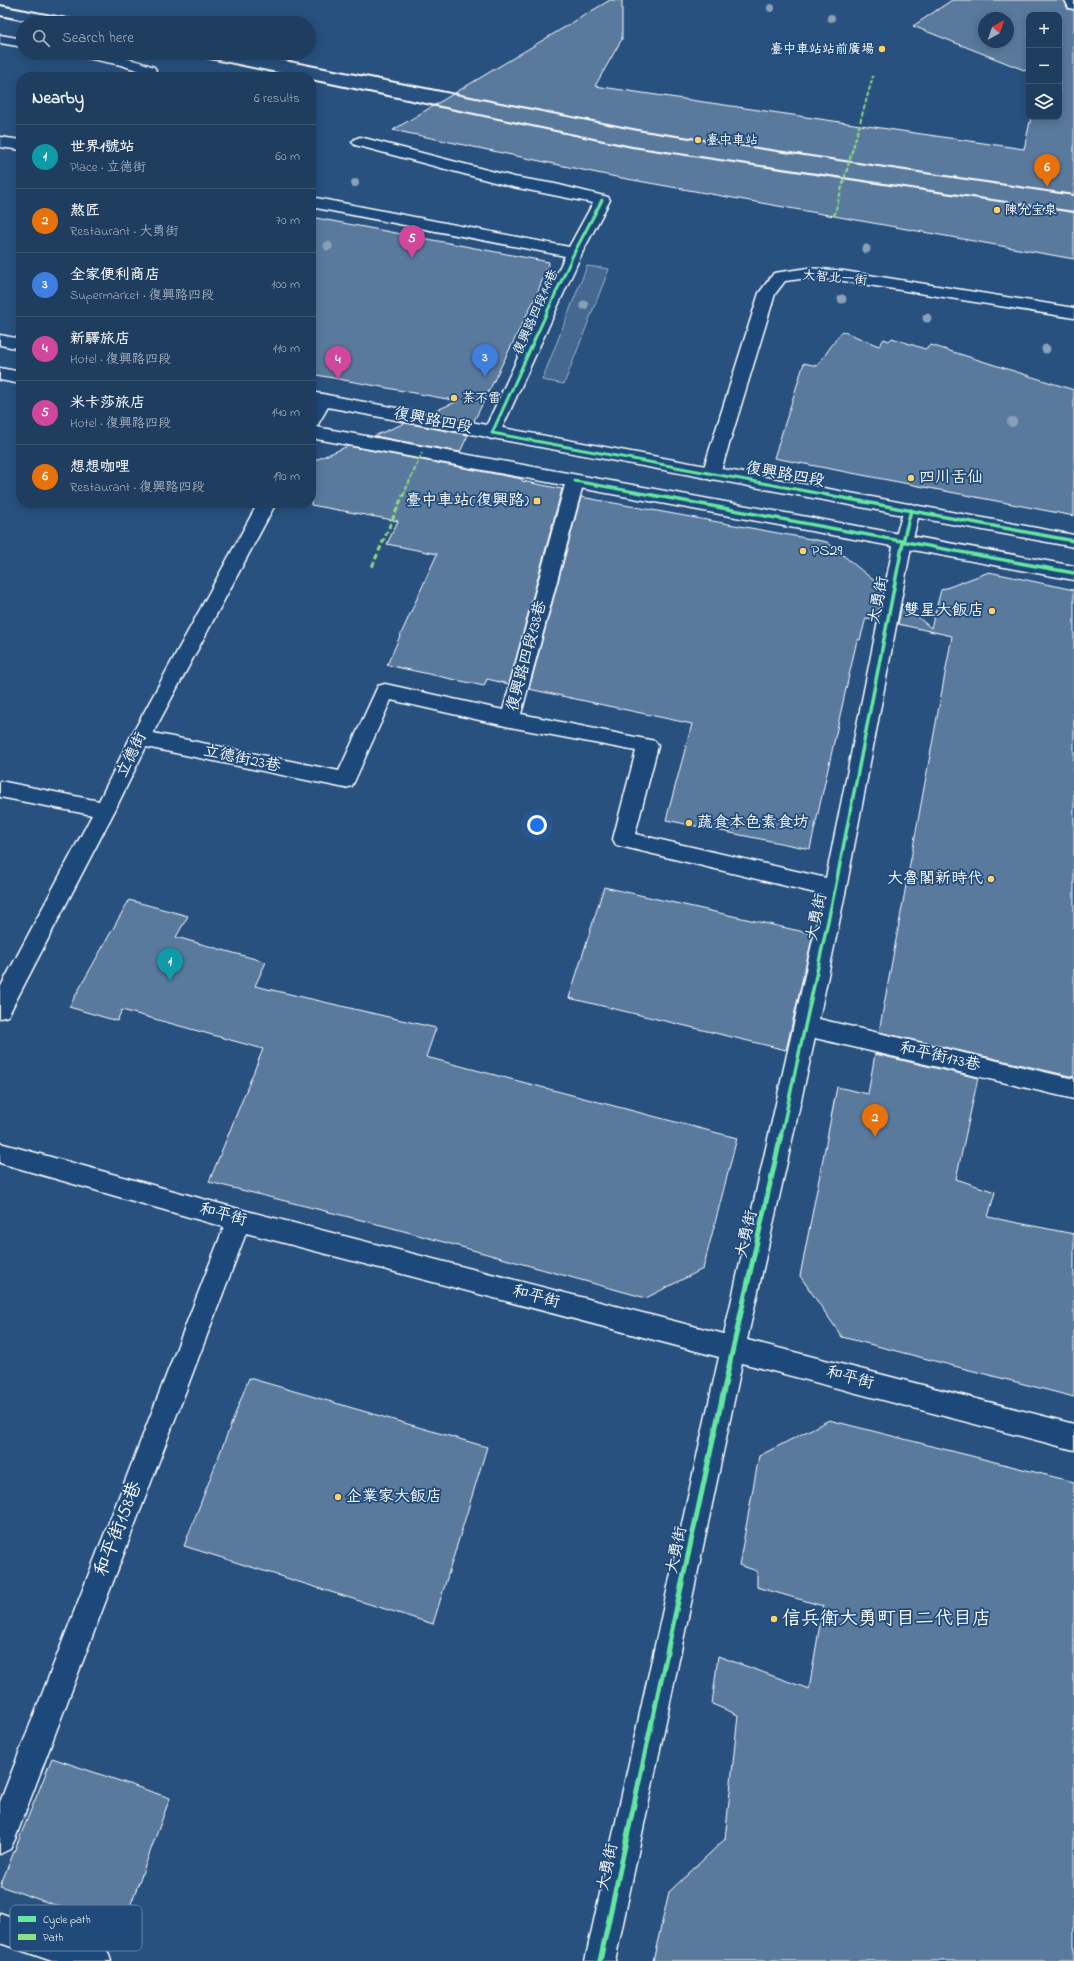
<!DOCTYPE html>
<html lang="en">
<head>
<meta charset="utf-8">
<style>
	:root { --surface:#1e3d5f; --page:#2b4868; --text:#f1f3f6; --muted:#a1aebd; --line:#3c5674; --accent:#ffd166 }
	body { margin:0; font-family:"Indie Flower","LXGW WenKai TC",sans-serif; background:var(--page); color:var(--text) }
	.controls { position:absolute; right:12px; top:12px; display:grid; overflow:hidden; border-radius:8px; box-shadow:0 2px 10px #0003 }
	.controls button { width:36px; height:36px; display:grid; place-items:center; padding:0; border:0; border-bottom:1px solid var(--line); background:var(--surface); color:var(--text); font:20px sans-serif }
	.compass { position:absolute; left:978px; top:12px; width:36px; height:36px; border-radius:50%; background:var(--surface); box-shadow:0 2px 10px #0003; rotate:40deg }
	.you { position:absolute; left:537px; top:825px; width:14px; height:14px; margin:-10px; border:3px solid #fff; border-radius:50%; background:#1a73e8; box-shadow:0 0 0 6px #1a73e833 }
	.badge { display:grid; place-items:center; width:26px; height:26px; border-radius:50%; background:var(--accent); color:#fff; font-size:13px; font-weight:700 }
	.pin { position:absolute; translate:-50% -33px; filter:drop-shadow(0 1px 2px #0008) }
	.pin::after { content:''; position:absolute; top:21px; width:14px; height:12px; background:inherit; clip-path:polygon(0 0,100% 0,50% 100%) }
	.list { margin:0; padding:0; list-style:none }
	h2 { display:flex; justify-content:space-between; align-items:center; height:52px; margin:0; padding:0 16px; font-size:17px }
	h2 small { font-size:13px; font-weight:400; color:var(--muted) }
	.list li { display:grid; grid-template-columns:26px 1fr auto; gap:12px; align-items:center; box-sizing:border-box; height:64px; padding:0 16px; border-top:1px solid var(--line) }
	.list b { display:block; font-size:15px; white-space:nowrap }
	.list p { margin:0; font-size:13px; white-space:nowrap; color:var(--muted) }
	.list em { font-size:13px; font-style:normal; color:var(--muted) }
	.icon { flex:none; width:22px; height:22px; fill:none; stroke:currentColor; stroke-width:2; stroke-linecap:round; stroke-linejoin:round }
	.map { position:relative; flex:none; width:1074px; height:1961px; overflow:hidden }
	.search { position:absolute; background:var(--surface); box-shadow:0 2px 10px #0003; left:16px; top:16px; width:300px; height:44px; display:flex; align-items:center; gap:10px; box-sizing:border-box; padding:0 14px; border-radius:22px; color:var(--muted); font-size:15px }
	.panel { position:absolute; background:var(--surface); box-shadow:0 2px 10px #0003; left:16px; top:72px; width:300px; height:436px; border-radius:16px }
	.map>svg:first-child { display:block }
</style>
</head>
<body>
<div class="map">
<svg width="1074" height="1961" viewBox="0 0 1074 1961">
	<rect width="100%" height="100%" fill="#28517f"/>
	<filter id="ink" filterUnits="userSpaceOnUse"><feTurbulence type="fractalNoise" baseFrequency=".025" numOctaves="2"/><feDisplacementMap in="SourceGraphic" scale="8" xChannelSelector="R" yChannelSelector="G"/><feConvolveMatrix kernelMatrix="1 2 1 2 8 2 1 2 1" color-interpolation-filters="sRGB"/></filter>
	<g filter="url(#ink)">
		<polygon fill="#446890" stroke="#a2b4c8" points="587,266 609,269 564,384 542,380"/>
		<g fill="#5a7a9d" stroke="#fff" fill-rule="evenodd">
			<path d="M610 0H622V39L595 86 1024 149 1031 117H1059V15H1029V72L913 26 952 0H1064L1068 9 1074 10V259L616 177 393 130ZM984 18H1008V42H984Z"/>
			<polygon points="311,217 549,262 537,294 474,421 430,413 458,401 311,374"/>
			<polygon points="842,331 879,346 884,339 889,341 892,338 925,349 931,345 1074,390 1074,516 774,458 804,363 817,366"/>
			<polygon points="405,423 468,435 460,452 374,436"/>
			<polygon points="348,446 522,479 522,481 562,489 509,684 487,679 484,686 387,665 437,554 387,544 398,521 311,505 311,462"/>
			<polygon points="581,497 827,542 883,588 877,620 866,618 860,640 857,640 810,849 666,820 692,724 529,689"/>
			<polygon points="989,572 1074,590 1074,1077 879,1032 952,636 898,624 902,604 931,628 941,590"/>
			<polygon points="604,887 813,934 786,1050 569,998"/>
			<polygon points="129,900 188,916 176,937 266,962 255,986 436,1028 426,1057 737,1138 703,1269 646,1298 389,1227 209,1182 263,1049 122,1010 117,1021 69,1007"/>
			<polygon points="875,1054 978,1078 956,1179 995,1192 988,1217 1074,1234 1074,1397 842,1337 800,1276 837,1087 868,1094"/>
			<polygon points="249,1378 487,1447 433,1624 184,1546"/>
			<polygon points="829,1420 1074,1482 1074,1961 653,1961 669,1892 725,1839 738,1715 712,1704 718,1656 809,1689 823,1606 757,1587 757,1571 739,1565 759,1456"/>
			<polygon points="52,1758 170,1798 122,1928 0,1886"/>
		</g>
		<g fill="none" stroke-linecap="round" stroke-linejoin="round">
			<defs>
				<g id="minor">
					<polygon points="1065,0 1074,0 1074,9 1069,8"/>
					<polygon points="0,35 23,39 23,47 0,43"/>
					<path d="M75 53C107 53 124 56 154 67L156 70 154 73 149 74 121 65 77 56Z"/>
					<polygon points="0,137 21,140 21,150 0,147"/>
					<polygon points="360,137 514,177 555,184 608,197 610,200 582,253 498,437 492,439 486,437 483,433 565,256 311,207 311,197 569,247 593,203 513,187 355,145 352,142 355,139"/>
					<polygon points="808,268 844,271 1074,308 1074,318 844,281 808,278 785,281 775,294 720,474 717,478 711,480 705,478 702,474 759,293 774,273"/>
					<polygon points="323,394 329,396 332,400 317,426 311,428 311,406 317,396"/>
					<polygon points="575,475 581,477 584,481 521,714 655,741 658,746 635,834 826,878 894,542 905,506 911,504 917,506 920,510 912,542 846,889 819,1019 1074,1079 1074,1099 815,1038 747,1340 1074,1424 1074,1450 742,1363 615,1961 585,1961 719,1357 246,1233 15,1839 10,1849 0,1854 0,1802 224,1227 0,1163 0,1143 239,1209 724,1334 823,895 616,845 613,839 636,751 510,727 391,700 355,780 352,786 345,788 146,747 115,810 8,1016 0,1018 0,988 92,815 0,797 0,781 99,801 130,738 258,503 276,503 153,733 339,771 378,686 385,684 503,710 566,481 569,477"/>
					<polygon points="0,1913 107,1950 111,1961 52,1961 0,1943"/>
				</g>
				<g id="major">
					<polygon points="0,335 21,339 21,349 0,345"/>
					<polygon points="0,368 21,372 21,384 0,380"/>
					<polygon points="311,392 1074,535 1074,547 311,404"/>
					<polygon points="311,426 1074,566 1074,580 311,438"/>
				</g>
			</defs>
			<use href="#minor" stroke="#fff" stroke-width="3"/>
			<use href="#major" stroke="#fff" stroke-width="3"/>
			<use href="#minor" fill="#1f4a7a" fill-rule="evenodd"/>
			<use href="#major" fill="#1f4a7a" fill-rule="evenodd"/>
			<g stroke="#fff" stroke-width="2">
				<polyline points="0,5 93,23"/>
				<polyline points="0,16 34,23"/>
				<polyline points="181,53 296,77"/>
				<polyline points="249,53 643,131 1074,195"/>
				<polyline points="311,80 632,147 1074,212"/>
			</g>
			<g stroke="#8de07e" stroke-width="2" stroke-dasharray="4.5 2" stroke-linecap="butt">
				<polyline points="834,216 873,76"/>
				<polyline points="403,496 422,453"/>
			</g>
			<polyline stroke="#8de07e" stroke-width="3" stroke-dasharray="5.5 3" stroke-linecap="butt" points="372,567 403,495"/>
			<defs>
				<g id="cycleway-far2">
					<polyline points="602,200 574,253 492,433 833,496"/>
					<polyline points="575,481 657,496"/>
				</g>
				<g id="cycleway-far1">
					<polyline points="652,495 1074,573"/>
					<polyline points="827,495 1074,541"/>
					<polyline points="781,1136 835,889 903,542 911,510"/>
				</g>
				<polyline id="cycleway" points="600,1961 733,1348 781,1135"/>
			</defs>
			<use href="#cycleway-far2" stroke="#1f4a7a" stroke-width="5"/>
			<use href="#cycleway-far1" stroke="#1f4a7a" stroke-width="6"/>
			<use href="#cycleway" stroke="#1f4a7a" stroke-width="8"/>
			<use href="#cycleway-far2" stroke="#66e7a1" stroke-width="3"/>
			<use href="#cycleway-far1" stroke="#66e7a1" stroke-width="3.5"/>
			<use href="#cycleway" stroke="#66e7a1" stroke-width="5"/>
		</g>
		<g fill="#8aa0b9">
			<circle cx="771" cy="8" r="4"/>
			<circle cx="831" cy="18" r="4"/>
			<circle cx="355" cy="183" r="4"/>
			<circle cx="328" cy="246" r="4.5"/>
			<circle cx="866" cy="249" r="4.5"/>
			<circle cx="842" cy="299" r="4.5"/>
			<circle cx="584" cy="305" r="4.5"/>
			<circle cx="927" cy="318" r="4.5"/>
			<circle cx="1046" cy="349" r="4.5"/>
			<circle cx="1012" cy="422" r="5"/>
		</g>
	</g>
	<g fill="#ffd166" stroke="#1f4a7a" stroke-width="1.5">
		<circle cx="882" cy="49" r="4"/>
		<circle cx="698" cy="140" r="4"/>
		<circle cx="997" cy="210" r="4"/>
		<circle cx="454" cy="398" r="4"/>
		<circle cx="911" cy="478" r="4"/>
		<rect x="533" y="497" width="8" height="8" rx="2"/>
		<circle cx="803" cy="551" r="4"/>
		<circle cx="992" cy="611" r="4"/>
		<circle cx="689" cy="823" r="4"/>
		<circle cx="991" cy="879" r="4"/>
		<circle cx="338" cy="1497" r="4"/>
		<circle cx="774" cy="1619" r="4"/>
	</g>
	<g text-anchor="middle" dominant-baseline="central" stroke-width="3.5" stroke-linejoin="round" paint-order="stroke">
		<g font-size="13" fill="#fff" stroke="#1f4a7a" text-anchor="start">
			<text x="874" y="49" text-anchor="end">臺中車站站前廣場</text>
			<text x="706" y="140">臺中車站</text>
			<text x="1005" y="210">陳允宝泉</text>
			<text x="462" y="398">茶不雷</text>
		</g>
		<g font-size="13" fill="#fff" stroke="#1f4a7a">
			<text transform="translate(835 278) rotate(5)">大智北一街</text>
			<text transform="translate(536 312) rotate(-66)">復興路四段149巷</text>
		</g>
		<g font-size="16" fill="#fff" stroke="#1f4a7a">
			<text transform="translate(433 421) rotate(11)">復興路四段</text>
			<text transform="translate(785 475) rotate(10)">復興路四段</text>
			<text transform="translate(879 600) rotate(-79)">大勇街</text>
			<text transform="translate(527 656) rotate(-75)">復興路四段138巷</text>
			<text transform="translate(132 755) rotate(-64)">立德街</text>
			<text transform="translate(242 759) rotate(12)">立德街23巷</text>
			<text transform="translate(817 917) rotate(-78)">大勇街</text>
			<text transform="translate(940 1057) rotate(13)">和平街173巷</text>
			<text transform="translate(223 1215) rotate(15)">和平街</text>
			<text transform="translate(747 1234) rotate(-77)">大勇街</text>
			<text transform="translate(536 1297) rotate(15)">和平街</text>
			<text transform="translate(850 1378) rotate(15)">和平街</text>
			<text transform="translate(677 1550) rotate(-78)">大勇街</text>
			<text transform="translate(608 1867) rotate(-78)">大勇街</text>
		</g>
		<g font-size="16" fill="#fff" stroke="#1f4a7a" text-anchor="start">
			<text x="919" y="478">四川舌仙</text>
			<text x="529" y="501" text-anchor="end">臺中車站(復興路)</text>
			<text x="811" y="551">PS29</text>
			<text x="984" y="611" text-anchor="end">雙星大飯店</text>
			<text x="697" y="823">蔬食本色素食坊</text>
			<text x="983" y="879" text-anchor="end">大魯閣新時代</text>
			<text x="346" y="1497">企業家大飯店</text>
		</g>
		<g font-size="19" fill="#fff" stroke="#1f4a7a">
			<text transform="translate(119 1529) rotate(-69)">和平街158巷</text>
		</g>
		<g font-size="19" fill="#fff" stroke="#1f4a7a" text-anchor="start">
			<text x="782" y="1619">信兵衛大勇町目二代目店</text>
		</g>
	</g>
	<rect x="10" y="1905" width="132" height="46" rx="6" fill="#1f4a7a" stroke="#6280a2" stroke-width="1"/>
	<rect x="18" y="1916" width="18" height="6" fill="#66e7a1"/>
	<rect x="18" y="1934" width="18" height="6" fill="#8de07e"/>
	<g font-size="11" fill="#fff">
		<text x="43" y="1923">Cycle path</text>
		<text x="43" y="1941">Path</text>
	</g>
</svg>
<div class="controls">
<button>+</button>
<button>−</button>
<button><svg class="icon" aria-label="layers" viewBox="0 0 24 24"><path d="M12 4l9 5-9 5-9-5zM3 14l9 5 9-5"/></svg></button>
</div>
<svg class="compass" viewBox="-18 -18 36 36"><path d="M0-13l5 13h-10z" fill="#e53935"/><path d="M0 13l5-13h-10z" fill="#a1aebd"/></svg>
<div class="you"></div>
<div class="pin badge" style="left:170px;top:981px;background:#0f9aa8">1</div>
<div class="pin badge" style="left:875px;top:1137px;background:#e8710a">2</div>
<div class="pin badge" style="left:485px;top:377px;background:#3f7fe0">3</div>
<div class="pin badge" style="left:338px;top:379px;background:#d1479c">4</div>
<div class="pin badge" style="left:412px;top:258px;background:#d1479c">5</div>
<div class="pin badge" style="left:1047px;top:187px;background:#e8710a">6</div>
<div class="search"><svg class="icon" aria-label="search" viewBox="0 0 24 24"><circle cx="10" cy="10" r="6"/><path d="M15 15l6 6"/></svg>Search here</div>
<section class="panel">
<h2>Nearby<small>6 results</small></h2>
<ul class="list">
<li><span class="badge" style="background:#0f9aa8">1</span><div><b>世界1號站</b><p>Place · 立德街</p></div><em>60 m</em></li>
<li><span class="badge" style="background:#e8710a">2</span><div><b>熬匠</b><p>Restaurant · 大勇街</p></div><em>70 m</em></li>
<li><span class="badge" style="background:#3f7fe0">3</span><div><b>全家便利商店</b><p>Supermarket · 復興路四段</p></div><em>100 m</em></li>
<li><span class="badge" style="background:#d1479c">4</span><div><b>新驛旅店</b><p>Hotel · 復興路四段</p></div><em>110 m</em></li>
<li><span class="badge" style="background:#d1479c">5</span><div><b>米卡莎旅店</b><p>Hotel · 復興路四段</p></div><em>140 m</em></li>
<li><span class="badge" style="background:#e8710a">6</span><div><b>想想咖哩</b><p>Restaurant · 復興路四段</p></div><em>190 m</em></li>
</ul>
</section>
</div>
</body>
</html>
